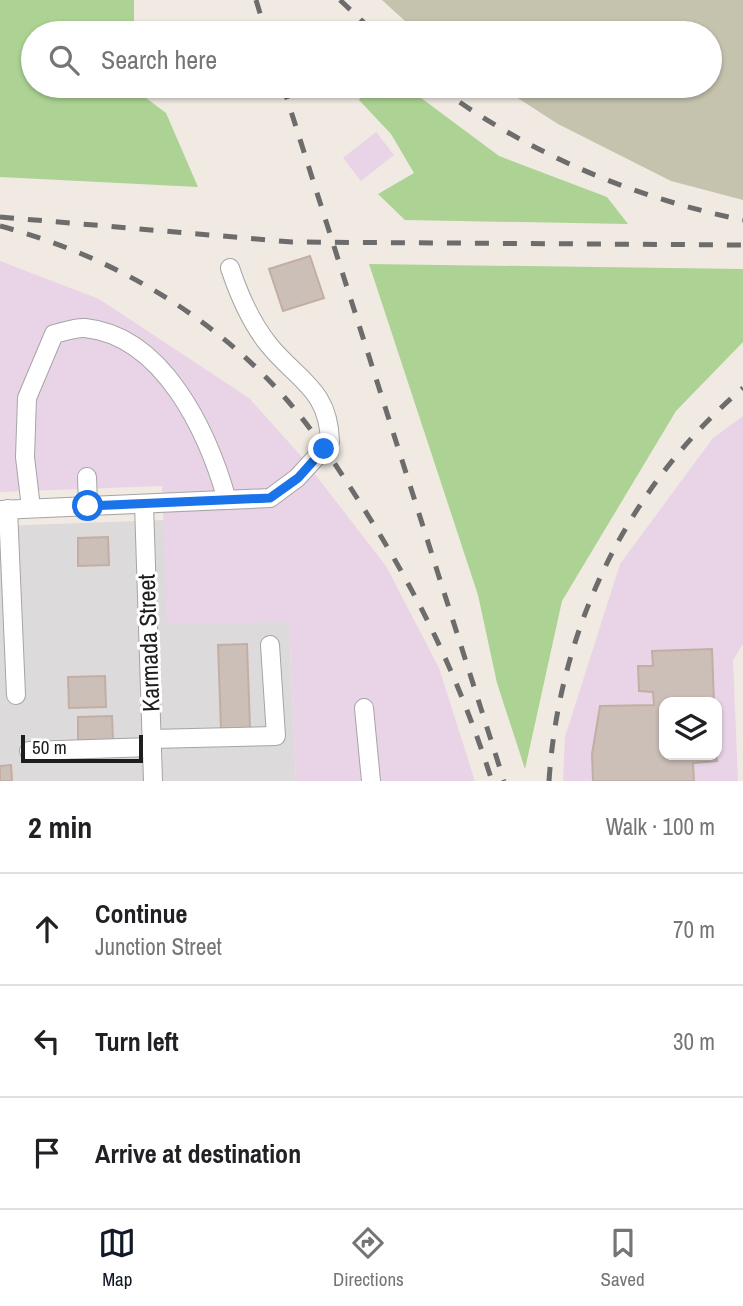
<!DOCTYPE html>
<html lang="en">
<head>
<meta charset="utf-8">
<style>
	:root { --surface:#fff; --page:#f2f2f2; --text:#202124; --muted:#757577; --line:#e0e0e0; --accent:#111827 }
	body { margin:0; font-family:"Archivo Narrow",sans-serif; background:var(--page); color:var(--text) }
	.controls { position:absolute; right:21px; bottom:21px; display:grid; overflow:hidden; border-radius:14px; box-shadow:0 2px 5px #0004 }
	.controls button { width:63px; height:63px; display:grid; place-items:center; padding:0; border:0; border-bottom:2px solid var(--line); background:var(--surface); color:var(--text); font:35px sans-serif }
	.scale { position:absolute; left:21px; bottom:18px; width:122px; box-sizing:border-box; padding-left:7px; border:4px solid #1e1e1e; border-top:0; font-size:19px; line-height:24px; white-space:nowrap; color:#1e1e1e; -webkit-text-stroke:5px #fff; paint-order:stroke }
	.stop { position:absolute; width:21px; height:21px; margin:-16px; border:5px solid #1a73e8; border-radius:50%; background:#fff }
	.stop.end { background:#1a73e8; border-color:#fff; box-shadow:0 2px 7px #0008 }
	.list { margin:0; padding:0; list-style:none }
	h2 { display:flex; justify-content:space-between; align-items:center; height:91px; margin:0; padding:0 28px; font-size:30px }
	h2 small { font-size:23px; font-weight:400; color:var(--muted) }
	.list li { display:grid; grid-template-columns:46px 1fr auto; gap:21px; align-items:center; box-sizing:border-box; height:112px; padding:0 28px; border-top:2px solid var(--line) }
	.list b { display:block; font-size:26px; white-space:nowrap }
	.list p { margin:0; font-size:23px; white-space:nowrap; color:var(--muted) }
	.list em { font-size:23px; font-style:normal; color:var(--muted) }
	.icon { flex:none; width:38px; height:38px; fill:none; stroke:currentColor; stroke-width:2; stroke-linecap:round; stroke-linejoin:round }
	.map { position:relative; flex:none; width:743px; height:781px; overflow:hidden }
	.search { position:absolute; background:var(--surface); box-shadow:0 2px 5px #0004; left:21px; right:21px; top:21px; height:77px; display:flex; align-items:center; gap:18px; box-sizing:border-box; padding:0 24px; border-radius:38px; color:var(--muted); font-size:26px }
	.sheet { height:427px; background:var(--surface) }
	nav { display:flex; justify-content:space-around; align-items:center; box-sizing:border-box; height:98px; border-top:2px solid var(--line); background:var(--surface); font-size:19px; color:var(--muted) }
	nav a { display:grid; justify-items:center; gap:4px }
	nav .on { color:var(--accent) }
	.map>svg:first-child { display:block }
</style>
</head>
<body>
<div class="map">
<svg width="743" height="781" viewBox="0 0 743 781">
	<rect width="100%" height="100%" fill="#f0eae2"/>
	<polygon fill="#dcdadb" points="165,520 167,623 289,622 296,781 0,781 0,526"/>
	<g fill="#e9d4e7" fill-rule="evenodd">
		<polygon points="376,132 394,155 361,181 343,158"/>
		<polygon points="0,261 99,299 249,398 301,456 386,566 439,668 475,781 296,781 289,622 167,624 162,486 0,492"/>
		<path d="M743 416V644L733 660 738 781H563L565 737 620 564 713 438ZM664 702H717V755H664Z"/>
	</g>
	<polygon fill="#c5c3ad" points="382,0 743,0 743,200 671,181 558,124 499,86 710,86 710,33 418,33"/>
	<g fill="#acd393">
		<polygon points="0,0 134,0 134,33 33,33 33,86 130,86 166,113 198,187 0,177"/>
		<polygon points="367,86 405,86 499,156 607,197 628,224 405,220 378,194 414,173 391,134 359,100"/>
		<polygon points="369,264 743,269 743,342 676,411 562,601 525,769 497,683 478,595"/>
	</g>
	<g fill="#ccbfb8" stroke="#c3aea4" stroke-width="2">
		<polygon points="310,256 324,298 283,311 269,269"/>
		<polygon points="108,537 109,565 78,566 78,538"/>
		<polygon points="247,644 250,728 221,729 218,645"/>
		<polygon points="712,649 714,702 664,702 664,755 716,755 717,761 693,763 694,781 593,781 592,754 600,706 654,705 653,692 639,691 638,666 653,666 652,651"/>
		<polygon points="105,676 106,707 69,708 68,677"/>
		<polygon points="112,716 113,741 78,741 78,717"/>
		<polygon points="11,765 12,781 0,781 0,766"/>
	</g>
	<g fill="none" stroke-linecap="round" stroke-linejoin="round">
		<defs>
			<g id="minor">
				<polyline points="87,477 88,506"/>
				<polyline points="144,504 153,781"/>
				<path d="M31 508 25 457 27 398 54 334C63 332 76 327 85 328 164 336 208 433 227 500"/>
				<polyline points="8,509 16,695"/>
				<path d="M0 510 270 498 297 478 330 442C329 389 297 380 269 345 251 323 239 295 230 268"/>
				<polyline points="364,708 371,781"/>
				<polyline points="151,739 276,736 270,645"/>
				<polyline points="29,751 152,747"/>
			</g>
		</defs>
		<use href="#minor" stroke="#a5a5a5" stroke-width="20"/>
		<use href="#minor" stroke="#fff" stroke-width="18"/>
		<g stroke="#6c6c6c" stroke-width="5" stroke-dasharray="14 14" stroke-linecap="butt">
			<polyline points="256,0 266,33"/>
			<polyline points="340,0 375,33"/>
			<polyline points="283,86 504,781"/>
			<path d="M437 86C527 153 634 198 743 220"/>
			<polyline points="0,217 292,242 743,245"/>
			<path d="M0 226C109 255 212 314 287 400 318 436 344 477 369 517 423 603 461 684 492 781"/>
			<path d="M549 781C559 629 627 487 743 388"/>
		</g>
	</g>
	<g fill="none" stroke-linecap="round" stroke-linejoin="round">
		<polyline stroke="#1a73e8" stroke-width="9" points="88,506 270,498 298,478 324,449"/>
	</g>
	<g text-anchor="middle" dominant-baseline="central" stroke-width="6" stroke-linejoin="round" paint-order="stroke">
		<g font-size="24" fill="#1e1e1e" stroke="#fff">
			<text transform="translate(148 643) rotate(-92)">Karmada Street</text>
		</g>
	</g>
</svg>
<div class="controls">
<button><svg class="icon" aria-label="layers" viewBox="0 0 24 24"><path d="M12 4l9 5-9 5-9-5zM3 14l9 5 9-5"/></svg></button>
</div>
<div class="scale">50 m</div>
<div class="stop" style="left:88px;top:506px"></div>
<div class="stop end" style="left:324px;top:449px"></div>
<div class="search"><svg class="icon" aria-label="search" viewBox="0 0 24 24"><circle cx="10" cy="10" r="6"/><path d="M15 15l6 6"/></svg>Search here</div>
</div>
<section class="sheet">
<h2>2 min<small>Walk · 100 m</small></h2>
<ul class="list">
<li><svg class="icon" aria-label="ahead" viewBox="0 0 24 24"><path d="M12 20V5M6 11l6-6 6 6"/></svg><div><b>Continue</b><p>Junction Street</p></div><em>70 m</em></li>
<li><svg class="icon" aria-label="left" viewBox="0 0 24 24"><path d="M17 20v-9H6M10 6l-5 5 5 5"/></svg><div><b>Turn left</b></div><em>30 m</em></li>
<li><svg class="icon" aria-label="arrive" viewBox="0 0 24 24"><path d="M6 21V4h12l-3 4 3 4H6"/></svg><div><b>Arrive at destination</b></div></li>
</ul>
</section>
<nav>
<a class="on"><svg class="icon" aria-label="map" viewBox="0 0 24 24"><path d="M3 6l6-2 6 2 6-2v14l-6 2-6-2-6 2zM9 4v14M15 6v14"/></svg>Map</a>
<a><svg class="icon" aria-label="directions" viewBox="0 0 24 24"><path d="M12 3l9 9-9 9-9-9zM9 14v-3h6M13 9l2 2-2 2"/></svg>Directions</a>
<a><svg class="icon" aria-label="saved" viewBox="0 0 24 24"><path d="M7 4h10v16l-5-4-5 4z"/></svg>Saved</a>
</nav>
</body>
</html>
